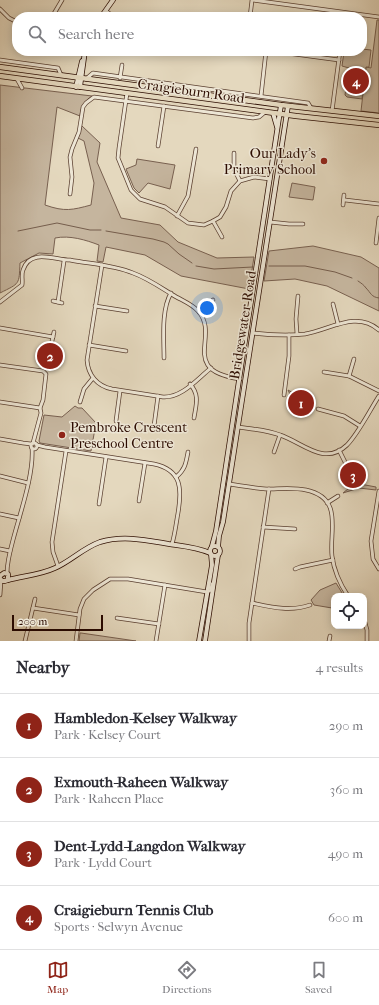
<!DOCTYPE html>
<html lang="en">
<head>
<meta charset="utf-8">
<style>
	:root { --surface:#fff; --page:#f7f7f7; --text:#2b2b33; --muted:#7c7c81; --line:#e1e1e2; --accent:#8f2418 }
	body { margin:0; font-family:"IM FELL French Canon",serif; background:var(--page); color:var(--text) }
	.controls { position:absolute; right:12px; bottom:12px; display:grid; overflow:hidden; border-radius:8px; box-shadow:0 2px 10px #0003 }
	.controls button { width:36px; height:36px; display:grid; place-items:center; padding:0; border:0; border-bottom:1px solid var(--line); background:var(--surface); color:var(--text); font:20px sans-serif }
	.scale { position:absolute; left:12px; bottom:10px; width:91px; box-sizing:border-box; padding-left:4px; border:2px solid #2c0c01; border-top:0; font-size:11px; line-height:14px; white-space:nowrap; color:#2c0c01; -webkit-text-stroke:3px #ede6d5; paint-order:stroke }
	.you { position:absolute; left:207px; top:308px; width:14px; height:14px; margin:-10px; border:3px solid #fff; border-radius:50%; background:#1a73e8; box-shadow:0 0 0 6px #1a73e833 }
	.badge { display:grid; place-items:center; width:26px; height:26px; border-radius:50%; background:var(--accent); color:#fff; font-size:13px; font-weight:700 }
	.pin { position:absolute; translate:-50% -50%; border:2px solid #fff; box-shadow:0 1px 4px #0006 }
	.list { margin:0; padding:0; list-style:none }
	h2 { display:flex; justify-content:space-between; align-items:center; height:52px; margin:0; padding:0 16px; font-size:17px }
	h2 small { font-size:13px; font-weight:400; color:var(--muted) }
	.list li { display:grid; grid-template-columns:26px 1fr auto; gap:12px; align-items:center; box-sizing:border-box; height:64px; padding:0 16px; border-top:1px solid var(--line) }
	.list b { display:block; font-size:15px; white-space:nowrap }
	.list p { margin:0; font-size:13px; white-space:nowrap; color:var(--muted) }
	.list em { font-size:13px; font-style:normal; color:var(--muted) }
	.icon { flex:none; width:22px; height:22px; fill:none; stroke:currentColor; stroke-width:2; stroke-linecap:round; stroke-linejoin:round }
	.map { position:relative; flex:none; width:379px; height:641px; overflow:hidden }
	.search { position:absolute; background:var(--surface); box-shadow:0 2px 10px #0003; left:12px; right:12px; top:12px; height:44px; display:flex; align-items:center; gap:10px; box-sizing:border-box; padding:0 14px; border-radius:16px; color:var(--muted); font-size:15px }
	.sheet { height:308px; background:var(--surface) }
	nav { display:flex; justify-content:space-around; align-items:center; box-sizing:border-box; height:56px; border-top:1px solid var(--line); background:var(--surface); font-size:11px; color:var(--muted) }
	nav a { display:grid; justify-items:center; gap:2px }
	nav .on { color:var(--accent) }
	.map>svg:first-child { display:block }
</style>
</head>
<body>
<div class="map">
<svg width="379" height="641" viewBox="0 0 379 641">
	<rect width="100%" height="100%" fill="#e4d8be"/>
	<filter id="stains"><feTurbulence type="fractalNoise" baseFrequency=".005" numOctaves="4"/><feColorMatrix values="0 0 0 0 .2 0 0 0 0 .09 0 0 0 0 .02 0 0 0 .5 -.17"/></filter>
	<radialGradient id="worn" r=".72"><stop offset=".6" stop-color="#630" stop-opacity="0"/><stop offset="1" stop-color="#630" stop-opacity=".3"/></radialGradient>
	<g fill="#c5b59e" stroke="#786050">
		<polygon points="377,20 379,20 379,113 361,111 366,67 371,68"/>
		<polygon points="362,49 371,50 369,67 366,67 362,99 347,97 345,95 349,68 342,66 344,52 355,53 355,51 362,51"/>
		<path d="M0 85 92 96C84 101 81 107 80 116L57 107 45 205C65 212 72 210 91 205L94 183 84 141 78 138 82 126 100 143 97 162 121 218 160 225 178 242 217 258 254 257 249 289 181 276 145 255 106 247 103 262 97 261 99 245C86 240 70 235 55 238L53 254 39 253 20 263C19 285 20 283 0 293Z"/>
		<polygon points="137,159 175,165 170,189 148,183 139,193 134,188 126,169 136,165"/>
		<polygon points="292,183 315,187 313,200 289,197"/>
		<polygon points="313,246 361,257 379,268 379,311 327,286 295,279 264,281 269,251"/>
		<polygon points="288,390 302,398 314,410 297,409"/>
		<polygon points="75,406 78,408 82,408 96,423 91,451 40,443 39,441 44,415 62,417"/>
		<polygon points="349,465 360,484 376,487 376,490 359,488 343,493 354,484"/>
		<polygon points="336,583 344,596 334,596 334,606 332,608 314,605 311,600 320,590"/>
		<polygon points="80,633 81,633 136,641 79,641"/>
	</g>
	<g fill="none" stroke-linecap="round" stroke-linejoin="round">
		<g stroke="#755d4c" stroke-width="1">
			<polyline points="18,231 57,223 90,230 101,230"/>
			<polyline points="106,231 153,239 164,242 168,244 179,254 192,263"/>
			<polyline points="196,266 214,269 253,267"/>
			<polyline points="269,266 305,266 335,272 352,278"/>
			<path d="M358 281C361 283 364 285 366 288 371 293 371 297 379 298"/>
		</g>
		<defs>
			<g id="street">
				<polyline points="253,0 379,17"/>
				<polyline points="0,9 9,18 17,22"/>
				<polyline points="106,11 114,17"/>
				<polyline points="52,17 62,0"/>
				<polyline points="250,17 252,0"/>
				<polyline points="272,51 339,60"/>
				<polyline points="0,60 58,68 61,75"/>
				<polyline points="120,78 122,65"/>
				<polyline points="17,79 22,88"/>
				<polyline points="86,79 93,73 308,103 311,108"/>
				<polyline points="127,93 119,148 118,158 131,190 140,199 165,207 188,223 204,225 213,221 220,217 226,207 231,191 240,181 254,177 270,179"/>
				<polyline points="261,96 266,51"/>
				<polyline points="332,111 340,51"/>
				<polyline points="158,146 164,106"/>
				<polyline points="234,153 234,169 240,181"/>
				<polyline points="70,194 72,177 70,157 72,149 79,132 83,107 86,103 94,97 253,118 259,117 265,112"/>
				<polyline points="345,200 379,204"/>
				<polyline points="343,205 344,195"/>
				<polyline points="177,216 188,196 196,149"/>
				<polyline points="213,221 222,237"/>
				<polyline points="270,222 289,224 303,224"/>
				<polyline points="376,243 379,218"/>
				<path d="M102 265 87 360C88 375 97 386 112 389L163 397C182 398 197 379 211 368"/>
				<polyline points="53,301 62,303"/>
				<path d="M0 302 22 285C23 280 21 275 23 270 30 248 55 260 70 260 91 264 113 265 133 273 147 278 160 287 173 295 181 300 192 304 198 311 221 336 178 370 240 379"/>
				<polyline points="58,302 64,261"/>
				<polyline points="333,304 338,324"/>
				<polyline points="95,306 127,311"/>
				<polyline points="199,312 213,300"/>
				<polyline points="0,328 53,337"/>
				<path d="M253 333C270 335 287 336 305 334 330 330 356 310 379 330"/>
				<polyline points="297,334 296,319 298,296"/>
				<polyline points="52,341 54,332"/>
				<polyline points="89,345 126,351"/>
				<path d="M164 358C164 339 161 310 171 293"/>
				<polyline points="0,365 43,371 46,374 43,400 40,408 41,413 33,443"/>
				<polyline points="324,372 349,376 379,391"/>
				<polyline points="349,376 354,359"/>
				<path d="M190 384C200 395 196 405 194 418"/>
				<polyline points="284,395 289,356 289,335"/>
				<polyline points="0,402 40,408"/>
				<polyline points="80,402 84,389 93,378"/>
				<polyline points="318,409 344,416 360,426"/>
				<polyline points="116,421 120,391"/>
				<polyline points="154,426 158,396"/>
				<path d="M238 427C252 429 267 430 280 435 302 442 324 467 347 445 358 434 370 410 379 396"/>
				<polyline points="0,439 23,443 31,444"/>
				<circle cx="34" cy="446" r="3"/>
				<path d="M37 445 45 447 154 464C182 470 182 489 178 513 176 524 175 534 172 544"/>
				<polyline points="339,450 345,462"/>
				<polyline points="274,452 280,435"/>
				<polyline points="0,476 28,483"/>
				<path d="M176 477C185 470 186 463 188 452"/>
				<path d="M229 484C242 486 254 488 266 489 279 489 293 487 306 490 344 498 329 531 332 556 334 571 340 584 348 596"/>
				<polyline points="379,491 371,541 373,559 379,569"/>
				<polyline points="139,501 145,463"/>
				<polyline points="327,503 338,496"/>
				<polyline points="99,504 106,457"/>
				<polyline points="0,514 19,518"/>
				<polyline points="263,527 295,529"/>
				<polyline points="0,549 10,551"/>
				<polyline points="58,566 53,552 52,542 66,451"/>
				<polyline points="295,569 300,567 333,560"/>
				<path d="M7 573C7 562 10 551 13 540 20 513 34 475 32 448"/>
				<polyline points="0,595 1,580"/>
				<path d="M252 603C271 607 290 612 310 605"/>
				<polyline points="33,608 79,615"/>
				<polyline points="117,618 159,624"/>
				<polyline points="364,619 367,630 367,641"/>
				<polyline points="25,641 35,599"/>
				<polyline points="76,641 80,609 84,599 93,590 110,579 128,579 207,592 211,590 212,584"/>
				<polyline points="156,641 165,585"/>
				<polyline points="249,641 249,623 269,489"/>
				<polyline points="329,641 330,636"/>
			</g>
			<g id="secondary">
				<polyline points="101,17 113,0"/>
				<polyline points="76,87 82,61"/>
				<polyline points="80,87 85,51"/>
				<polyline points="273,113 277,127"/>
				<circle cx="215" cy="551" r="5"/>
				<polyline points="212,546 216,531 281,105"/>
				<polyline points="218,547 219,536 223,522 288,106"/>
				<polyline points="0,576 4,573 8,574 8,580 5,581 2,581 0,578"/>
				<path d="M8 580C23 576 40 575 55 568 71 561 83 548 100 542 123 535 145 540 169 544 183 546 197 547 210 553"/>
				<polyline points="199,641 212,565 211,554"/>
				<polyline points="205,641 218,555"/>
			</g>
			<g id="primary">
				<polyline points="0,67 281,105 379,116"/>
				<polyline points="0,76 296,116 379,125"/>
			</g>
		</defs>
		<use href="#street" stroke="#5a3f30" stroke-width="4.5"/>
		<use href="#secondary" stroke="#2c0c01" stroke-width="5.5"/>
		<use href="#primary" stroke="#2c0c01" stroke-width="6"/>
		<use href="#street" stroke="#ede6d5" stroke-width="3"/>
		<use href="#secondary" stroke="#ede6d5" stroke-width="4"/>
		<use href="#primary" stroke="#e4d8be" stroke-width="4.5"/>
	</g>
	<g fill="#8f2418" stroke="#ede6d5" stroke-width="1.5">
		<circle cx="324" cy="161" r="4"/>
		<circle cx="62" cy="435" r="4"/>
	</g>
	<g text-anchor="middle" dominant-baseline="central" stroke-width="3" stroke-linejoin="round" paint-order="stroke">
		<g font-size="14" fill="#2c0c01" stroke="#ede6d5">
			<text transform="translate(191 91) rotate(8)">Craigieburn Road</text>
			<text transform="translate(243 325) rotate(-81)">Bridgewater Road</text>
		</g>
		<g font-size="14" fill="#2c0c01" stroke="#ede6d5" text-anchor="end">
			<text x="316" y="153">Our Lady's<tspan x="316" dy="16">Primary School</tspan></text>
			<text x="70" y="427" text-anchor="start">Pembroke Crescent<tspan x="70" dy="16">Preschool Centre</tspan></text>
		</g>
	</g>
	<rect width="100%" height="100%" filter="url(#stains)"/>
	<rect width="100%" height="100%" fill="url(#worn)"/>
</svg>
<div class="controls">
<button><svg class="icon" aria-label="locate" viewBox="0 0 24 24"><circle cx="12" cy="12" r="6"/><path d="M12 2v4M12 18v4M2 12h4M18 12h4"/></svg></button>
</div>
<div class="scale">200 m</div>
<div class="you"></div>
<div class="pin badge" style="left:301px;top:403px">1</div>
<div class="pin badge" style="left:50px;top:356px">2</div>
<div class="pin badge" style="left:353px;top:475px">3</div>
<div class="pin badge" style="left:356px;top:81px">4</div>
<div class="search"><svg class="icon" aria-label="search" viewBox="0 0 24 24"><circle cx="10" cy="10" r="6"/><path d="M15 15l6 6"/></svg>Search here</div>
</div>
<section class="sheet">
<h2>Nearby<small>4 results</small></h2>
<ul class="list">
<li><span class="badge">1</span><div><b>Hambledon-Kelsey Walkway</b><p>Park · Kelsey Court</p></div><em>290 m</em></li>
<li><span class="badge">2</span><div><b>Exmouth-Raheen Walkway</b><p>Park · Raheen Place</p></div><em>360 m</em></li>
<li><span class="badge">3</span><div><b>Dent-Lydd-Langdon Walkway</b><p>Park · Lydd Court</p></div><em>490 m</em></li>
<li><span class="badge">4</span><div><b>Craigieburn Tennis Club</b><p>Sports · Selwyn Avenue</p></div><em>600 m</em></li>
</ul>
</section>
<nav>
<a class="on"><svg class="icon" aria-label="map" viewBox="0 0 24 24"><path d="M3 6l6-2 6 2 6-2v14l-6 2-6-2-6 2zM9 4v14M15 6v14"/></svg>Map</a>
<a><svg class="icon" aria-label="directions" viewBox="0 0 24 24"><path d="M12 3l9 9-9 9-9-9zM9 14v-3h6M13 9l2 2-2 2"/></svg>Directions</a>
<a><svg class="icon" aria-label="saved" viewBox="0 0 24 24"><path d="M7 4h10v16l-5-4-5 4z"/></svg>Saved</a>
</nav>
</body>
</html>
